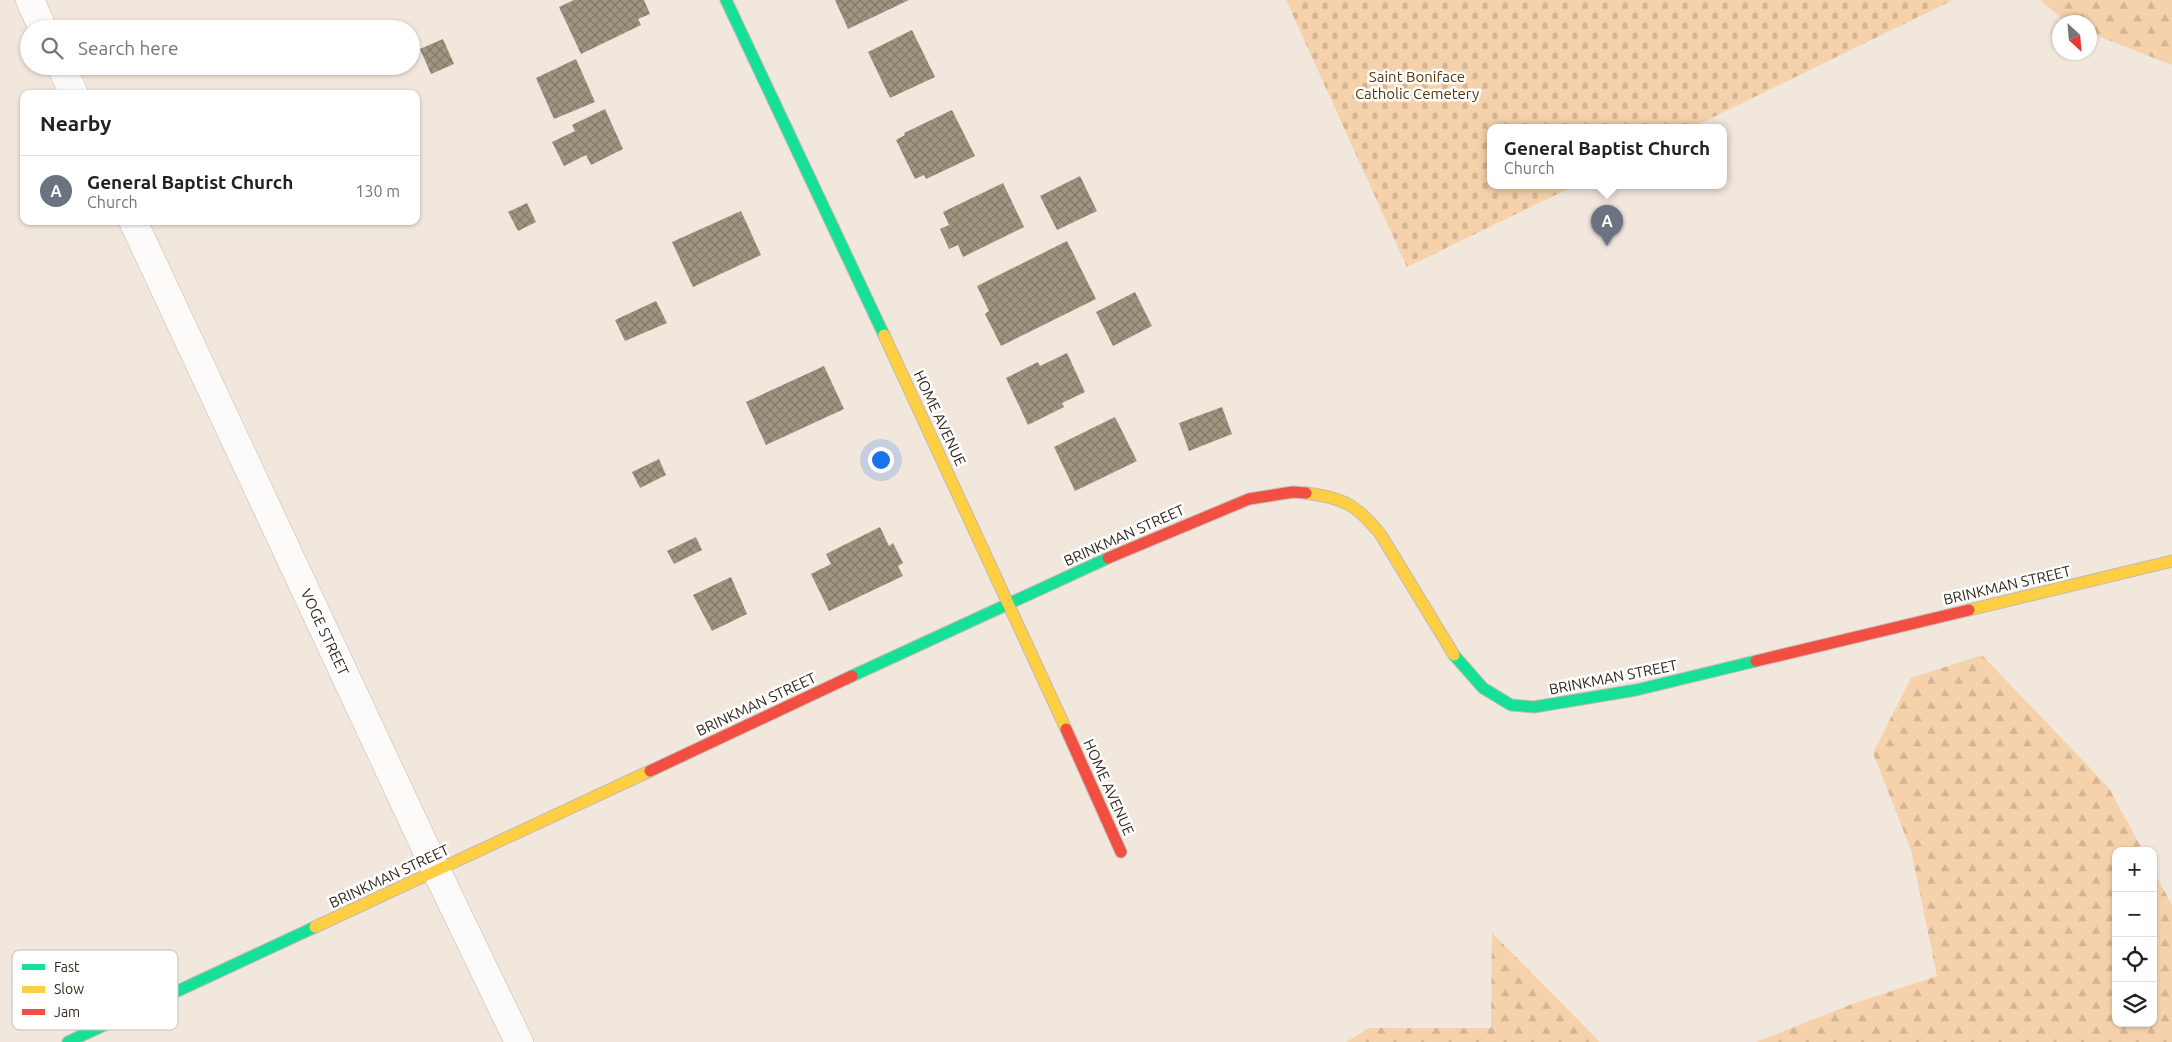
<!DOCTYPE html>
<html lang="en">
<head>
<meta charset="utf-8">
<style>
	:root { --surface:#fff; --page:#f2f2f2; --text:#202124; --muted:#757577; --line:#e0e0e0; --accent:#766b60 }
	body { margin:0; font-family:Ubuntu,sans-serif; background:var(--page); color:var(--text) }
	.controls { position:absolute; right:15px; bottom:15px; display:grid; overflow:hidden; border-radius:10px; box-shadow:0 1px 4px #0004 }
	.controls button { width:45px; height:45px; display:grid; place-items:center; padding:0; border:0; border-bottom:1px solid var(--line); background:var(--surface); color:var(--text); font:25px sans-serif }
	.compass { position:absolute; left:2052px; top:15px; width:45px; height:45px; border-radius:50%; background:var(--surface); box-shadow:0 1px 4px #0004; rotate:154deg }
	.you { position:absolute; left:880px; top:459px; width:18px; height:18px; margin:-12px; border:4px solid #fff; border-radius:50%; background:#1a73e8; box-shadow:0 0 0 8px #1a73e833 }
	.badge { display:grid; place-items:center; width:32px; height:32px; border-radius:50%; background:var(--accent); color:#fff; font-size:16px; font-weight:700 }
	.pin { position:absolute; translate:-50% -41px; filter:drop-shadow(0 1px 2px #0008) }
	.pin::after { content:''; position:absolute; top:26px; width:18px; height:15px; background:inherit; clip-path:polygon(0 0,100% 0,50% 100%) }
	.popup { position:absolute; left:1487px; top:124px; width:240px; height:65px; box-sizing:border-box; display:grid; place-content:center; border-radius:10px; background:var(--surface); filter:drop-shadow(0 1px 4px #0005); font-size:16px; white-space:nowrap; color:var(--muted) }
	.popup b { font-size:19px; color:var(--text) }
	.popup::after { content:''; position:absolute; left:50%; top:100%; margin-left:-10px; border:10px solid transparent; border-top-color:var(--surface) }
	.list { margin:0; padding:0; list-style:none }
	h2 { display:flex; justify-content:space-between; align-items:center; height:65px; margin:0; padding:0 20px; font-size:21px }
	h2 small { font-size:16px; font-weight:400; color:var(--muted) }
	.list li { display:grid; grid-template-columns:32px 1fr auto; gap:15px; align-items:center; box-sizing:border-box; height:70px; padding:0 20px; border-top:1px solid var(--line) }
	.list b { display:block; font-size:19px; white-space:nowrap }
	.list p { margin:0; font-size:16px; white-space:nowrap; color:var(--muted) }
	.list em { font-size:16px; font-style:normal; color:var(--muted) }
	.icon { flex:none; width:28px; height:28px; fill:none; stroke:currentColor; stroke-width:2; stroke-linecap:round; stroke-linejoin:round }
	.map { position:relative; flex:none; width:2172px; height:1042px; overflow:hidden }
	.search { position:absolute; background:var(--surface); box-shadow:0 1px 4px #0004; left:20px; top:20px; width:400px; height:55px; display:flex; align-items:center; gap:12px; box-sizing:border-box; padding:0 18px; border-radius:28px; color:var(--muted); font-size:19px }
	.panel { position:absolute; background:var(--surface); box-shadow:0 1px 4px #0004; left:20px; top:90px; width:400px; height:135px; border-radius:10px }
	.map>svg:first-child { display:block }
</style>
</head>
<body>
<div class="map">
<svg width="2172" height="1042" viewBox="0 0 2172 1042">
	<defs>
		<pattern id="forest-firs" width="22" height="20" patternUnits="userSpaceOnUse" patternTransform="scale(1.25)"><rect width="22" height="20" fill="#f6d2ac"/><path d="M5 1l3.5 6h-7zM16 11l3.5 6h-7z" fill="#d4b493"/></pattern>
		<pattern id="cemetery-stones" width="16" height="16" patternUnits="userSpaceOnUse" patternTransform="scale(1.25)"><rect width="16" height="16" fill="#f6d2ac"/><path d="M2 7V4a2 2 0 0 1 4 0v3zM10 15v-3a2 2 0 0 1 4 0v3z" fill="#d4b493"/></pattern>
		<pattern id="building-cross-hatch" width="8" height="8" patternUnits="userSpaceOnUse" patternTransform="scale(1.25)"><rect width="8" height="8" fill="#9e9480"/><path d="M0 0l8 8M0 8l8-8" fill="none" stroke="#827968"/></pattern>
	</defs>
	<rect width="100%" height="100%" fill="#f2e7dd"/>
	<g fill="url(#forest-firs)">
		<polygon points="2040,0 2172,0 2172,65 2090,33 2090,22 2066,22"/>
		<polygon points="1982,655 2109,788 2143,851 2116,851 2116,1023 2153,1023 2153,870 2172,905 2172,1042 1756,1042 1855,1003 1937,976 1911,850 1873,753 1911,678"/>
		<polygon points="1492,933 1600,1042 1346,1042 1369,1028 1491,1028"/>
	</g>
	<polygon fill="url(#cemetery-stones)" points="1286,0 1953,0 1693,127 1491,127 1491,185 1576,185 1407,267"/>
	<g fill="url(#building-cross-hatch)">
		<polygon points="574,0 644,0 650,14 638,19 641,25 581,54 559,7"/>
		<polygon points="835,0 909,0 848,29"/>
		<polygon points="912,30 935,77 890,98 868,52"/>
		<polygon points="443,39 454,64 431,74 420,49"/>
		<polygon points="576,59 595,102 554,119 536,78"/>
		<polygon points="605,109 623,149 591,165 586,155 564,166 552,142 575,131 572,125"/>
		<polygon points="952,110 975,156 926,179 924,175 915,179 896,140 905,135 904,133"/>
		<polygon points="1080,176 1097,211 1057,230 1040,196"/>
		<polygon points="1003,183 1024,227 963,257 958,245 949,249 940,229 949,225 943,212"/>
		<polygon points="527,203 536,222 518,231 508,212"/>
		<polygon points="741,211 761,255 693,287 672,242"/>
		<polygon points="1067,241 1096,299 1001,346 985,314 989,311 977,286"/>
		<polygon points="1135,292 1152,326 1113,346 1096,312"/>
		<polygon points="656,301 667,323 625,341 615,320"/>
		<polygon points="1067,353 1085,392 1062,403 1064,407 1028,425 1006,378 1038,362 1040,366"/>
		<polygon points="824,366 844,409 766,445 746,402"/>
		<polygon points="1222,407 1232,434 1189,451 1179,423"/>
		<polygon points="1115,417 1137,461 1075,491 1054,447"/>
		<polygon points="659,459 666,475 640,488 632,472"/>
		<polygon points="880,527 889,546 893,543 903,563 898,566 903,576 829,611 811,574 831,564 826,554"/>
		<polygon points="696,537 702,550 674,564 667,551"/>
		<polygon points="731,577 747,614 712,631 693,595"/>
	</g>
	<g fill="none" stroke-linecap="round" stroke-linejoin="round">
		<defs>
			<g id="street">
				<polyline points="30,0 43,29"/>
				<polyline points="61,66 74,94"/>
				<polyline points="133,221 436,870 519,1042"/>
			</g>
			<g id="fast">
				<polyline points="726,0 884,335"/>
				<polyline points="1454,655 1483,688 1511,705 1534,707 1636,690 1756,661"/>
				<polyline points="852,676 1108,558"/>
				<polyline points="68,1042 315,927"/>
			</g>
			<g id="slow">
				<polyline points="884,335 1066,729"/>
				<path d="M1306 493C1344 498 1357 505 1381 535L1454 655"/>
				<polyline points="1969,610 2172,561"/>
				<polyline points="315,927 650,771"/>
			</g>
			<g id="jam">
				<polyline points="1108,558 1249,499 1293,492 1306,493"/>
				<polyline points="1756,661 1969,610"/>
				<polyline points="1066,729 1121,852"/>
				<polyline points="650,771 852,676"/>
			</g>
		</defs>
		<use href="#street" stroke="#c5bab0" stroke-width="29"/>
		<use href="#fast" stroke="#c5bab0" stroke-width="13"/>
		<use href="#slow" stroke="#c5bab0" stroke-width="13"/>
		<use href="#jam" stroke="#c5bab0" stroke-width="13"/>
		<use href="#street" stroke="#fdfbfa" stroke-width="28"/>
		<use href="#fast" stroke="#16e098" stroke-width="11"/>
		<use href="#slow" stroke="#ffcf43" stroke-width="11"/>
		<use href="#jam" stroke="#f24e42" stroke-width="11"/>
	</g>
	<g text-anchor="middle" dominant-baseline="central" stroke-width="5" stroke-linejoin="round" paint-order="stroke">
		<g font-size="15" fill="#593507" stroke="#fff">
			<text x="1417" y="76">Saint Boniface<tspan x="1417" dy="17">Catholic Cemetery</tspan></text>
		</g>
		<g font-size="15" fill="#34281c" stroke="#fff">
			<text transform="translate(940 418) rotate(65)">HOME AVENUE</text>
			<text transform="translate(1124 535) rotate(-24)">BRINKMAN STREET</text>
			<text transform="translate(2007 585) rotate(-13)">BRINKMAN STREET</text>
			<text transform="translate(325 632) rotate(65)">VOGE STREET</text>
			<text transform="translate(1613 677) rotate(-11)">BRINKMAN STREET</text>
			<text transform="translate(756 704) rotate(-25)">BRINKMAN STREET</text>
			<text transform="translate(1109 787) rotate(66)">HOME AVENUE</text>
			<text transform="translate(389 876) rotate(-25)">BRINKMAN STREET</text>
		</g>
	</g>
	<rect x="12" y="950" width="166" height="80" rx="8" fill="#fff" stroke="#c2bebb" stroke-width="1"/>
	<rect x="22" y="964" width="23" height="6" fill="#16e098"/>
	<rect x="22" y="986" width="23" height="7" fill="#ffcf43"/>
	<rect x="22" y="1009" width="23" height="6" fill="#f24e42"/>
	<g font-size="14" fill="#34281c">
		<text x="54" y="972">Fast</text>
		<text x="54" y="994">Slow</text>
		<text x="54" y="1017">Jam</text>
	</g>
</svg>
<div class="controls">
<button>+</button>
<button>−</button>
<button><svg class="icon" aria-label="locate" viewBox="0 0 24 24"><circle cx="12" cy="12" r="6"/><path d="M12 2v4M12 18v4M2 12h4M18 12h4"/></svg></button>
<button><svg class="icon" aria-label="layers" viewBox="0 0 24 24"><path d="M12 4l9 5-9 5-9-5zM3 14l9 5 9-5"/></svg></button>
</div>
<svg class="compass" viewBox="-18 -18 36 36"><path d="M0-13l5 13h-10z" fill="#e53935"/><path d="M0 13l5-13h-10z" fill="#757577"/></svg>
<div class="you"></div>
<div class="pin badge" style="left:1607px;top:246px;background:#6b7280">A</div>
<div class="popup"><b>General Baptist Church</b>Church</div>
<div class="search"><svg class="icon" aria-label="search" viewBox="0 0 24 24"><circle cx="10" cy="10" r="6"/><path d="M15 15l6 6"/></svg>Search here</div>
<section class="panel">
<h2>Nearby<small></small></h2>
<ul class="list">
<li><span class="badge" style="background:#6b7280">A</span><div><b>General Baptist Church</b><p>Church</p></div><em>130 m</em></li>
</ul>
</section>
</div>
</body>
</html>
